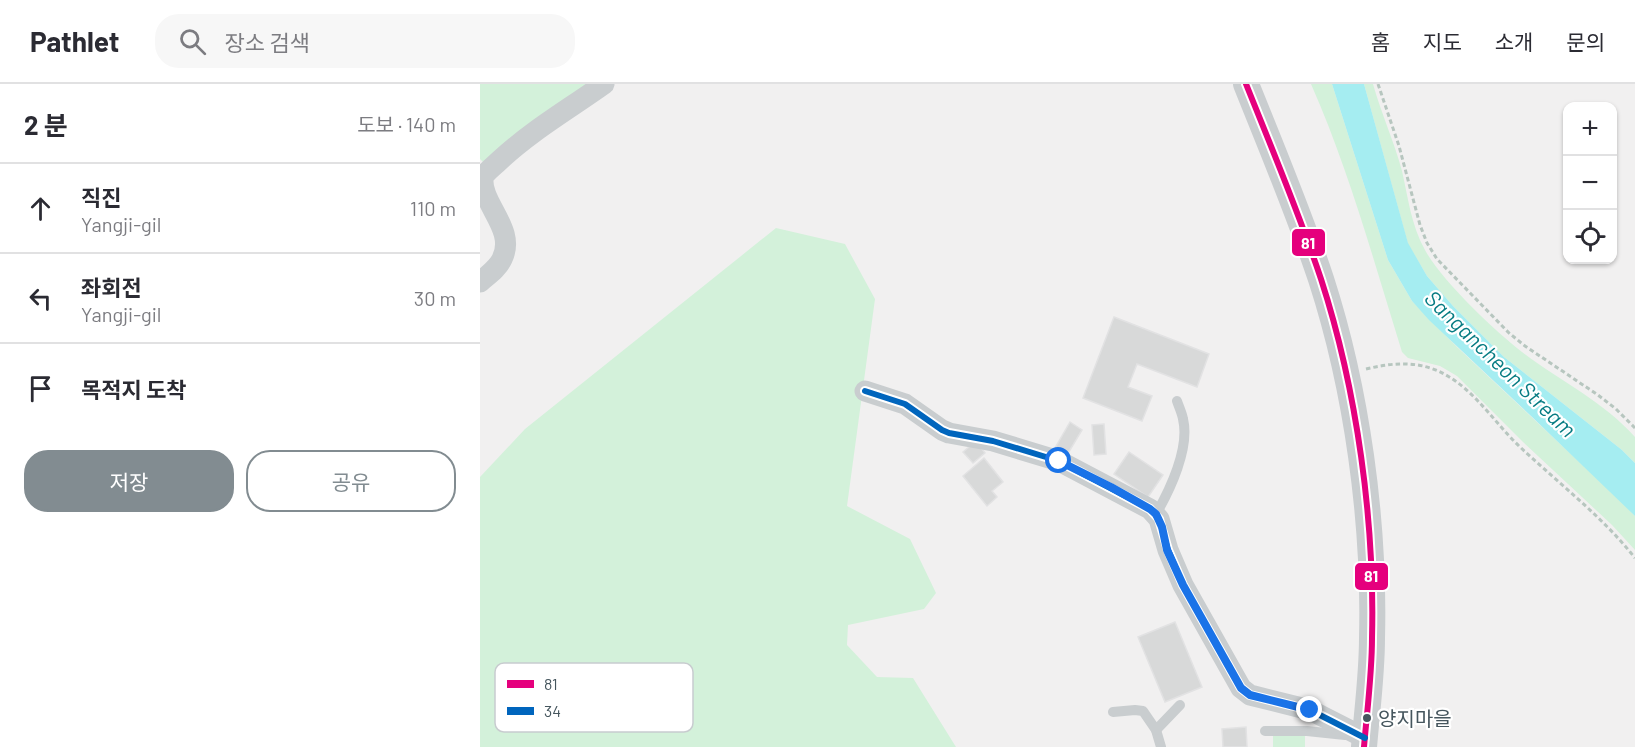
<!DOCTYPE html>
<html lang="ko">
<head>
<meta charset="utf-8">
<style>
	:root { --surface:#fff; --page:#f7f7f7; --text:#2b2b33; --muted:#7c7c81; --line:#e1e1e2; --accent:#828c91 }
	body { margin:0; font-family:Barlow,"Noto Sans KR",sans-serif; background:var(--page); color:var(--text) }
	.controls { position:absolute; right:18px; top:18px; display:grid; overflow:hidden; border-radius:12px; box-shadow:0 2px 4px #0004 }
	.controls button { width:54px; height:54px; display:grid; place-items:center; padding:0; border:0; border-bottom:2px solid var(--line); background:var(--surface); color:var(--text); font:30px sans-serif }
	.stop { position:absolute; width:18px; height:18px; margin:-14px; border:4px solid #1a73e8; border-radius:50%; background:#fff }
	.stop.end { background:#1a73e8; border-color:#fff; box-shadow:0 2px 6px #0008 }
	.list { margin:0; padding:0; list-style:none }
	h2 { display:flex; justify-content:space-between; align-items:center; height:78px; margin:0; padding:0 24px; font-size:26px }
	h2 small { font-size:20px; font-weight:400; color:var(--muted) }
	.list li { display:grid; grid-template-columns:39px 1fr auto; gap:18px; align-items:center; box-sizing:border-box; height:90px; padding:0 24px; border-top:2px solid var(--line) }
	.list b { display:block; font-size:22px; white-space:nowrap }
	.list p { margin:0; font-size:20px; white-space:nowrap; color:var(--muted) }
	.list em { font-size:20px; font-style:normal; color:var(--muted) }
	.actions { display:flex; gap:12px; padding:18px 24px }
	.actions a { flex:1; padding:14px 0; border:2px solid var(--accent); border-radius:24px; text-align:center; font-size:21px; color:var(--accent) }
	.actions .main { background:var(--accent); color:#fff }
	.icon { flex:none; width:33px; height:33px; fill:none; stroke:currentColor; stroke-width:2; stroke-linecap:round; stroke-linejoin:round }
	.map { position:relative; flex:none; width:1155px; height:663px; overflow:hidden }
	header { display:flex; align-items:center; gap:36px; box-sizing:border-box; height:84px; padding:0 30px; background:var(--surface); border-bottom:2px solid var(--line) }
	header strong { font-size:28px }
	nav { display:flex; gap:33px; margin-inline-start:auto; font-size:21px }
	.search { width:420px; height:54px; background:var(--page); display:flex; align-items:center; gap:15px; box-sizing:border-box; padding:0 21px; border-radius:24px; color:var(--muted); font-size:22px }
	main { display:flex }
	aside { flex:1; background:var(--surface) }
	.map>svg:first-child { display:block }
</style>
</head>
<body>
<header>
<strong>Pathlet</strong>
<div class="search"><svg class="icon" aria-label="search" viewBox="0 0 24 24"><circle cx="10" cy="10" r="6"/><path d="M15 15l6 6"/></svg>장소 검색</div>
<nav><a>홈</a><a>지도</a><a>소개</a><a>문의</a></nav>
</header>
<main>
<aside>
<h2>2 분<small>도보 · 140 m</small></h2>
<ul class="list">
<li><svg class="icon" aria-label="ahead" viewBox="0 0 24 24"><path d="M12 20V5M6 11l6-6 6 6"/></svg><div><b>직진</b><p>Yangji-gil</p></div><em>110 m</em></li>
<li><svg class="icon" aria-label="left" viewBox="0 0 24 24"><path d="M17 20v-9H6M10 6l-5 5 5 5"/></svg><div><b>좌회전</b><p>Yangji-gil</p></div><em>30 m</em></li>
<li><svg class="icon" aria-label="arrive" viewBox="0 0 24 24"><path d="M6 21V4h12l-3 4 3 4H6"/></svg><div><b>목적지 도착</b></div></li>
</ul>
<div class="actions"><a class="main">저장</a><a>공유</a></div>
</aside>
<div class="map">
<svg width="1155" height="663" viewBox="0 0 1155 663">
	<rect width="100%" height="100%" fill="#f1f0f0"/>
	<g fill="#d3f1da">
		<polygon points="0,0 109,0 6,81 0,75"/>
		<path d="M831 0H852L908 176 932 217 977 263 1143 419 1155 432V466L1132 441 1043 358 977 292 960 282 928 274 922 268C894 178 869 86 831 0Z"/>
		<path d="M884 0H893C901 29 914 57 922 87 928 113 931 141 945 166 962 197 1014 246 1042 268 1080 297 1123 317 1155 353V379L1142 366 1024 273 973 222 947 192 928 160Z"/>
		<polygon points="296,144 365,160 395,215 367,422 430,455 456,509 444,525 368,541 367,561 397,593 433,594 476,663 0,663 0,393 45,345"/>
		<polygon points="825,652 825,663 793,663 793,652"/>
	</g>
	<polygon fill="#a5edf1" points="852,0 884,0 928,159 947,192 973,222 1024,273 1142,366 1155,379 1155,432 1051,332 949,236 932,217 908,176"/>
	<g fill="#d8d9d9" stroke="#e2e2e3" stroke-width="1.5">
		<polygon points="634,233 729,270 717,303 657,280 648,303 672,312 662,337 603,314"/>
		<polygon points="590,338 602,346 587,371 575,364"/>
		<polygon points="624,340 626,370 614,371 612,341"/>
		<polygon points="496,357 505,369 493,379 483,368"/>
		<polygon points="649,368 683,391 668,413 634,390"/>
		<polygon points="504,374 523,398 512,407 517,413 507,422 483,392"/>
		<polygon points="695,538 722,603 685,618 658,553"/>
		<polygon points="766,643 767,663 743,663 742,645"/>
	</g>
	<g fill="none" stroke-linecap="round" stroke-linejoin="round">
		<g stroke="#b7c6bf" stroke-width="3" stroke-dasharray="4.5 3" stroke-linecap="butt">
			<polyline points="898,0 919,62 940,141 947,159 957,175 1029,249 1045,262 1118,311 1136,325 1155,344"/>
			<path d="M886 285C907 280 929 277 950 284 988 296 1011 335 1039 362 1078 399 1122 432 1155 474"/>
		</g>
		<g stroke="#c9cdcf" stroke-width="10">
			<path d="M676 430C690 406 710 364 703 335 702 329 699 323 697 317"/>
			<polyline points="633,628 655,626 663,627 676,646 681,663"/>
			<polyline points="676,646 700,621"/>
			<polyline points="785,647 827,647 865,651"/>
		</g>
		<g stroke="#c9cdcf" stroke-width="21">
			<path d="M0 198C8 191 18 184 22 175 37 145 0 120 3 93 7 87 14 82 19 77 51 47 89 25 124 0"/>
			<polyline points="385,307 425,320 462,346 469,349 513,357 579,377 670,425 679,435 688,466 703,501 761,604 770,611 830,626 885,654"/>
		</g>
		<path stroke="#c9cdcf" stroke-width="26" d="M766 0C792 65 819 129 841 195 877 306 895 438 892 554 892 590 887 627 884 663"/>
		<defs>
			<path id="bus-1" d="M766 0C792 65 819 129 841 195 877 306 895 438 892 554 892 590 887 627 884 663"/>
			<polyline id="bus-2" points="385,307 425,320 462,346 469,349 513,357 579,377 670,425 679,435 688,466 703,501 761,604 770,611 830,626 885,654"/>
		</defs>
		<use href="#bus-1" stroke="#fff" stroke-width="10"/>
		<use href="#bus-2" stroke="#fff" stroke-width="10"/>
		<use href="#bus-1" stroke="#e5007d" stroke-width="6"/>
		<use href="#bus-2" stroke="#0065bd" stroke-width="6"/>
	</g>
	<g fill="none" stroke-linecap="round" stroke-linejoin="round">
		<polyline stroke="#1a73e8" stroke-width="8" points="579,377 631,403 670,425 676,430 682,443 687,466 703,501 761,604 770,611 830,626"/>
	</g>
	<circle fill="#46565e" stroke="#fff" stroke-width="2" cx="887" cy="634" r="5"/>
	<g text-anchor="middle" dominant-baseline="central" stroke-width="4.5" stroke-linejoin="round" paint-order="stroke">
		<g font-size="20" fill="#46565e" stroke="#fff" text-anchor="start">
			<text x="898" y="634">양지마을</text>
		</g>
		<g font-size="22" font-style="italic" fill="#077c83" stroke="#fff">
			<text transform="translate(1021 279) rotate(44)">Sangancheon Stream</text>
		</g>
	</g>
	<rect x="15" y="579" width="198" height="69" rx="9" fill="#fff" stroke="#c8cccf" stroke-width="1.5"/>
	<rect x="27" y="596" width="27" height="8" fill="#e5007d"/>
	<rect x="27" y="623" width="27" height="8" fill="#0065bd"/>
	<g font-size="16" fill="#46565e">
		<text x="64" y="606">81</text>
		<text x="64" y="633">34</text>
	</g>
	<g stroke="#fff" stroke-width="2">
		<rect x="811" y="144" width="35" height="29" rx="6" fill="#e5007d"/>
		<rect x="874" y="478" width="35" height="29" rx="6" fill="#e5007d"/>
	</g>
	<g font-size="16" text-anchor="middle" font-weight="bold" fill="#fff">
		<text x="828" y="165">81</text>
		<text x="891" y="498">81</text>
	</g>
</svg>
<div class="controls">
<button>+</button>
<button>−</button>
<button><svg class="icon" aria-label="locate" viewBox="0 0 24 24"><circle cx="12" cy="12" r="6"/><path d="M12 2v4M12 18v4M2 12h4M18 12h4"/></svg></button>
</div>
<div class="stop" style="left:579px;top:377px"></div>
<div class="stop end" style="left:830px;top:626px"></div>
</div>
</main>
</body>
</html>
